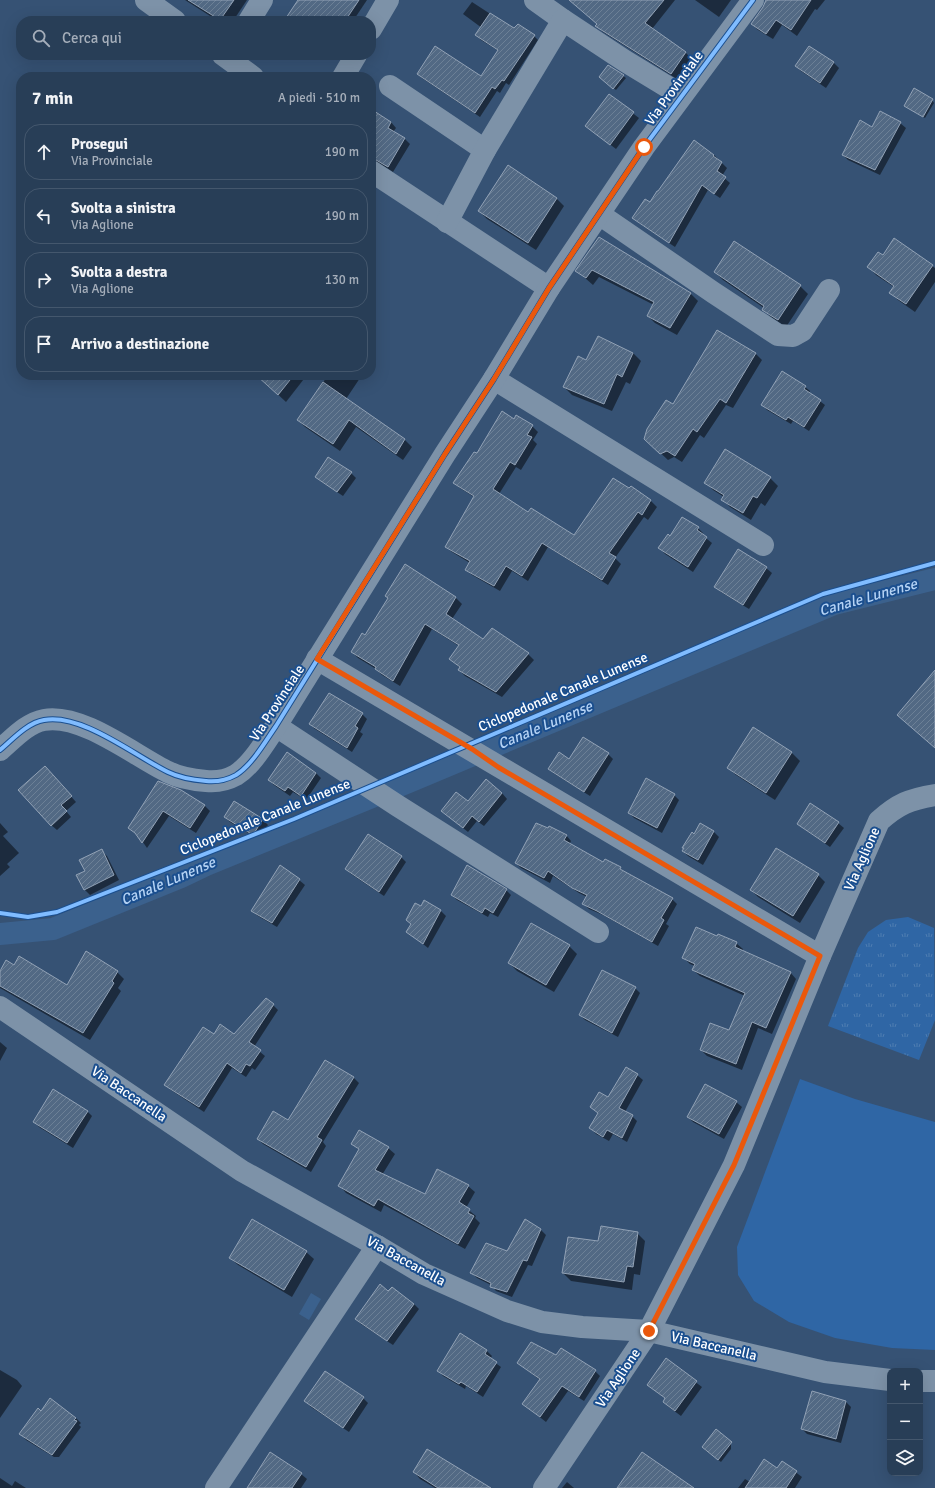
<!DOCTYPE html>
<html lang="it">
<head>
<meta charset="utf-8">
<style>
	:root { --surface:#283e57; --page:#30455d; --text:#f1f3f6; --muted:#a5aeba; --line:#44576d }
	body { margin:0; font-family:Signika,sans-serif; background:var(--page); color:var(--text) }
	.controls { position:absolute; right:12px; bottom:12px; display:grid; overflow:hidden; border-radius:8px; box-shadow:0 4px 16px #0002 }
	.controls button { width:36px; height:36px; display:grid; place-items:center; padding:0; border:0; border-bottom:1px solid var(--line); background:var(--surface); color:var(--text); font:20px sans-serif }
	.stop { position:absolute; width:12px; height:12px; margin:-9px; border:3px solid #ea580c; border-radius:50%; background:#fff }
	.stop.end { background:#ea580c; border-color:#fff; box-shadow:0 1px 4px #0008 }
	.list { margin:0; padding:0; list-style:none }
	h2 { display:flex; justify-content:space-between; align-items:center; height:52px; margin:0; padding:0 16px; font-size:17px }
	h2 small { font-size:13px; font-weight:400; color:var(--muted) }
	.list li { display:grid; grid-template-columns:26px 1fr auto; gap:12px; align-items:center; box-sizing:border-box; height:56px; margin:0 8px 8px; padding:0 8px; border:1px solid var(--line); border-radius:16px }
	.list b { display:block; font-size:15px; white-space:nowrap }
	.list p { margin:0; font-size:13px; white-space:nowrap; color:var(--muted) }
	.list em { font-size:13px; font-style:normal; color:var(--muted) }
	.icon { flex:none; width:22px; height:22px; fill:none; stroke:currentColor; stroke-width:2; stroke-linecap:round; stroke-linejoin:round }
	.map { position:relative; flex:none; width:935px; height:1488px; overflow:hidden }
	.search { position:absolute; background:var(--surface); box-shadow:0 4px 16px #0002; left:16px; top:16px; width:360px; height:44px; display:flex; align-items:center; gap:10px; box-sizing:border-box; padding:0 14px; border-radius:16px; color:var(--muted); font-size:15px }
	.panel { position:absolute; background:var(--surface); box-shadow:0 4px 16px #0002; left:16px; top:72px; width:360px; height:308px; border-radius:16px }
	.map>svg:first-child { display:block }
</style>
</head>
<body>
<div class="map">
<svg width="935" height="1488" viewBox="0 0 935 1488">
	<defs>
		<pattern id="park-tufts" width="24" height="20" patternUnits="userSpaceOnUse"><rect width="24" height="20" fill="#2f66a5"/><path d="M3 7l-1-3M5 7V3M7 7l1-3M15 17l-1-3M17 17v-4M19 17l1-3" fill="none" stroke="#4e7db2"/></pattern>
		<pattern id="building-hatch" width="6" height="6" patternUnits="userSpaceOnUse"><rect width="6" height="6" fill="#526984"/><path d="M-1 1l2-2M0 6l6-6M5 7l2-2" fill="none" stroke="#6c8096"/></pattern>
	</defs>
	<rect width="100%" height="100%" fill="#365274"/>
	<polygon fill="#2f66a5" points="800,1079 855,1099 935,1122 935,1350 892,1348 835,1338 789,1322 754,1301 738,1275 737,1247"/>
	<polygon fill="url(#park-tufts)" points="908,917 934,928 935,1020 919,1060 828,1026 858,948 868,932 886,920"/>
	<polygon fill="#3b618d" points="311,1293 321,1299 309,1320 299,1314"/>
	<g fill="#0007">
		<polygon points="185,0 247,0 233,21 218,21"/>
		<polygon points="299,0 367,0 353,21 290,21"/>
		<polygon points="587,0 675,0 652,29 686,53 692,59 677,79 603,32 597,26 598,24"/>
		<polygon points="695,0 731,0 719,17"/>
		<polygon points="767,0 825,0 817,10 815,9 797,36 782,25 773,39 758,30 752,24 764,8"/>
		<polygon points="472,2 515,30 534,36 538,40 509,85 506,83 500,93 497,91 480,117 422,78 418,74 481,78 499,51 481,40 477,35 482,28 463,14"/>
		<polygon points="809,47 834,63 839,68 826,88 801,71 796,66"/>
		<polygon points="609,66 626,78 616,90 602,79"/>
		<polygon points="609,95 639,118 616,149 586,126"/>
		<polygon points="932,100 934,103 925,118 905,106"/>
		<polygon points="881,112 900,123 906,128 880,175 848,160 843,155 872,128"/>
		<polygon points="391,122 396,128 393,132 405,139 410,144 393,172 371,158 371,126"/>
		<polygon points="694,142 714,155 727,168 722,176 730,183 720,198 708,190 675,247 639,223 634,218 650,203"/>
		<polygon points="556,198 564,206 536,250 487,219 479,211"/>
		<polygon points="599,238 690,293 698,301 677,335 655,323 648,316 654,305 599,277 593,285 577,271"/>
		<polygon points="895,239 935,268 935,282 915,312 898,300 891,292 894,287 876,275 869,267 883,256"/>
		<polygon points="715,272 800,286 808,294 786,327 771,317 763,309 764,308 723,280"/>
		<polygon points="633,353 641,361 630,384 626,382 612,411 572,395 564,387 587,362"/>
		<polygon points="755,353 762,360 733,408 726,405 704,438 700,435 682,462 674,457 668,460 652,445 673,406"/>
		<polygon points="257,375 307,375 286,402"/>
		<polygon points="328,375 362,375 346,399 405,440 412,447 403,460 356,427 340,451 305,427 298,420"/>
		<polygon points="805,387 810,391 809,393 825,405 809,431 793,421 791,424 767,410 763,405"/>
		<polygon points="514,420 532,426 538,432 533,440 537,444 521,470 516,467 499,494 529,513 575,536 631,488 651,501 657,507 648,520 644,517 615,558 621,564 608,585 548,547 528,581 512,571 500,591 472,575 466,570 470,563 452,552 446,547 474,497 460,488 455,483 477,455"/>
		<polygon points="351,473 356,478 343,496 322,482 316,477"/>
		<polygon points="770,478 778,486 765,506 761,503 751,520 730,507 723,499 724,497 713,490 706,482"/>
		<polygon points="698,528 703,533 702,535 712,543 693,572 665,554 660,548 670,537"/>
		<polygon points="738,551 766,568 772,573 749,609 721,592 716,587"/>
		<polygon points="406,566 456,598 462,604 452,619 484,641 528,654 534,660 502,697 465,676 459,670 460,668 450,659 459,646 432,629 400,686 382,675 376,669 358,658 352,652 366,636 389,598"/>
		<polygon points="362,714 367,719 360,732 363,734 352,752 315,729 310,724"/>
		<polygon points="753,728 792,753 800,761 775,800 736,775 728,768"/>
		<polygon points="287,754 316,773 321,778 306,800 293,792 290,796 274,785 269,780"/>
		<polygon points="608,754 613,759 590,796 555,774 549,769 569,760"/>
		<polygon points="50,773 76,802 66,811 71,817 57,830 51,825"/>
		<polygon points="158,782 205,806 210,811 196,833 169,816 147,848 138,835 129,828"/>
		<polygon points="502,793 507,799 484,826 477,821 468,832 448,816 469,803"/>
		<polygon points="674,795 679,800 662,833 634,818 629,813"/>
		<polygon points="225,817 262,819 268,825 258,839 230,822"/>
		<polygon points="0,823 8,832 3,836 19,853 7,864 10,867 0,876"/>
		<polygon points="838,823 844,828 830,847 804,829"/>
		<polygon points="701,825 714,832 719,837 703,865 688,856 683,851"/>
		<polygon points="566,835 571,841 569,845 604,864 620,868 625,873 672,899 677,904 666,924 669,926 658,946 603,915 589,909 584,904 587,897 579,893 553,876 550,883 521,868 516,863"/>
		<polygon points="101,851 107,856 119,880 90,895 85,890"/>
		<polygon points="401,857 406,862 384,896 351,874 346,869"/>
		<polygon points="818,875 825,882 800,923 758,897 751,890"/>
		<polygon points="299,880 305,885 277,927 258,916 252,911"/>
		<polygon points="506,890 511,895 498,917 490,913 488,917 457,900 452,895"/>
		<polygon points="421,908 440,910 446,916 428,948 408,932 412,925 407,920"/>
		<polygon points="717,938 736,943 743,949 742,951 790,972 796,979 772,1034 758,1028 742,1070 707,1056 701,1050 730,1031 745,996 700,976 693,970 695,966 690,964 684,958"/>
		<polygon points="569,946 577,954 554,992 517,971 509,963"/>
		<polygon points="15,966 68,986 117,972 124,979 118,988 121,991 90,1040 0,988 0,969 2,970"/>
		<polygon points="635,988 640,993 618,1037 585,1020 580,1015"/>
		<polygon points="273,1005 278,1010 254,1047 265,1056 255,1070 252,1068 246,1077 232,1068 204,1112 171,1090 166,1085 234,1035"/>
		<polygon points="0,1042 7,1048 0,1061"/>
		<polygon points="326,1061 354,1078 359,1083 323,1142 326,1146 311,1172 263,1144 258,1139 289,1122"/>
		<polygon points="637,1075 643,1080 625,1112 632,1116 637,1121 627,1142 613,1134 609,1141 596,1134 591,1128 608,1099"/>
		<polygon points="736,1102 742,1107 724,1139 693,1122 688,1117"/>
		<polygon points="87,1111 92,1116 73,1148 39,1127 34,1121"/>
		<polygon points="353,1144 388,1148 395,1154 382,1175 425,1196 468,1186 475,1192 466,1208 476,1216 475,1218 480,1223 465,1249 384,1205 381,1212 346,1193 340,1186 360,1151"/>
		<polygon points="540,1229 546,1235 532,1266 528,1265 512,1297 496,1291 491,1285 477,1278 471,1272 507,1253"/>
		<polygon points="637,1233 645,1241 640,1275 634,1274 632,1290 571,1281 563,1273 599,1242"/>
		<polygon points="306,1252 314,1259 292,1297 238,1265 230,1258"/>
		<polygon points="389,1293 414,1304 419,1309 393,1345 361,1324 356,1319"/>
		<polygon points="461,1334 487,1351 492,1356 490,1359 501,1367 483,1397 466,1386 465,1389 443,1376 438,1370"/>
		<polygon points="557,1357 595,1371 600,1376 584,1401 568,1391 546,1422 523,1404 540,1380 518,1363"/>
		<polygon points="666,1360 702,1387 681,1416 669,1407 664,1402 666,1399 648,1385"/>
		<polygon points="0,1370 17,1380 22,1386 0,1418"/>
		<polygon points="363,1398 368,1403 349,1432 311,1407 306,1401"/>
		<polygon points="846,1402 851,1407 841,1443 807,1434 802,1429"/>
		<polygon points="42,1412 76,1418 81,1423 79,1425 81,1427 59,1457 54,1457 26,1440 21,1434"/>
		<polygon points="731,1443 731,1449 721,1462 705,1450"/>
		<polygon points="782,1462 802,1477 795,1488 738,1488 745,1479 750,1482 777,1470"/>
		<polygon points="414,1472 489,1488 435,1488 420,1479"/>
		<polygon points="301,1474 307,1479 301,1488 248,1488"/>
		<polygon points="0,1478 12,1486 15,1481 26,1488 0,1488"/>
		<polygon points="567,1482 574,1488 562,1488"/>
	</g>
	<g fill="none" stroke-linecap="round" stroke-linejoin="round">
		<polyline stroke="#3b618d" stroke-width="22" points="0,934 53,929 181,877 206,865 411,781 834,604 935,579"/>
	</g>
	<g fill="url(#building-hatch)" stroke="#92a2b6">
		<polygon points="188,0 234,0 220,20"/>
		<polygon points="298,0 359,0 345,21 284,21"/>
		<polygon points="569,0 664,0 645,23 686,52 671,74 595,26 597,24"/>
		<polygon points="766,0 811,0 791,30 776,20 766,34 751,24 763,7"/>
		<polygon points="490,13 514,28 518,24 535,35 504,81 502,80 495,89 492,87 475,113 417,74 435,46 481,76 498,50 475,35"/>
		<polygon points="809,46 834,62 820,83 795,66"/>
		<polygon points="608,65 624,75 613,89 599,77"/>
		<polygon points="914,88 933,99 923,117 904,106"/>
		<polygon points="609,94 634,112 610,145 585,126"/>
		<polygon points="371,109 391,122 388,128 405,138 388,167 371,157"/>
		<polygon points="880,111 901,122 875,170 842,155 860,120 872,127"/>
		<polygon points="694,140 714,155 713,156 722,162 717,171 726,177 714,194 702,185 669,243 632,218 645,199 650,202 657,191 658,191"/>
		<polygon points="508,165 557,198 528,243 478,211"/>
		<polygon points="599,237 691,293 670,328 647,316 654,302 592,270 586,278 575,271"/>
		<polygon points="894,238 933,265 906,304 889,293 894,286 867,267 878,252 883,255"/>
		<polygon points="734,241 801,285 778,320 762,310 764,306 714,272"/>
		<polygon points="717,330 756,353 726,403 720,399 697,432 693,429 675,456 667,451 660,454 644,439 647,429 666,400 673,404"/>
		<polygon points="598,336 633,353 622,377 617,374 604,404 563,387 578,356 586,360"/>
		<polygon points="782,371 806,386 804,389 821,400 804,427 788,417 786,420 761,405"/>
		<polygon points="256,375 294,375 278,395"/>
		<polygon points="323,382 405,439 396,454 349,420 333,444 297,420"/>
		<polygon points="502,411 514,419 516,415 533,425 527,435 532,437 515,465 510,462 493,489 528,512 531,508 574,535 613,478 629,488 631,486 651,500 642,515 638,512 609,553 616,557 602,580 542,543 522,576 506,566 494,586 465,570 470,561 445,547 474,496 453,483 474,452 477,453"/>
		<polygon points="725,449 771,477 757,498 753,496 743,513 721,500 724,495 704,483"/>
		<polygon points="328,457 352,472 337,492 315,477"/>
		<polygon points="682,517 699,527 697,530 707,537 688,567 658,548 668,534 670,536"/>
		<polygon points="738,549 767,567 743,605 714,587"/>
		<polygon points="405,564 456,597 446,614 483,639 492,628 529,653 496,692 458,670 460,667 449,659 459,645 425,624 393,681 375,669 376,667 351,652 362,633 365,635 388,598 385,596"/>
		<polygon points="935,670 935,748 897,715"/>
		<polygon points="329,693 363,713 355,726 358,728 347,748 309,724"/>
		<polygon points="753,727 792,752 766,793 727,768"/>
		<polygon points="583,737 609,753 584,792 548,769 559,752 569,759"/>
		<polygon points="287,752 316,773 301,796 288,787 285,791 268,780"/>
		<polygon points="45,766 72,796 61,805 67,811 51,826 18,790"/>
		<polygon points="646,778 675,794 657,828 628,813"/>
		<polygon points="486,779 502,793 479,822 472,816 463,828 441,811 456,792 468,801"/>
		<polygon points="158,781 181,790 205,805 190,828 163,811 142,843 135,833 128,828"/>
		<polygon points="234,801 263,819 253,835 224,817"/>
		<polygon points="810,803 839,822 825,843 797,824"/>
		<polygon points="536,823 548,828 549,826 567,835 564,840 603,862 605,859 621,867 620,869 673,898 661,918 664,920 652,942 597,911 582,904 587,895 572,888 548,871 544,878 515,863"/>
		<polygon points="700,823 714,831 698,860 682,851 684,848 682,848 692,832 694,834"/>
		<polygon points="368,834 402,856 379,892 345,869"/>
		<polygon points="776,848 819,874 793,916 750,890"/>
		<polygon points="102,849 114,875 84,890 76,875 85,871 79,860"/>
		<polygon points="280,865 300,879 272,923 251,911"/>
		<polygon points="467,865 507,889 493,913 485,908 482,913 451,895"/>
		<polygon points="424,900 441,910 423,944 406,932 411,924 406,920 415,903 421,906"/>
		<polygon points="531,923 570,945 546,985 508,963"/>
		<polygon points="696,927 717,936 718,934 737,942 735,947 791,972 766,1028 752,1022 736,1064 700,1050 710,1023 729,1030 745,993 692,970 695,964 682,958"/>
		<polygon points="86,951 118,971 112,981 114,983 83,1033 0,986 0,971 6,960 14,965 19,956 67,985"/>
		<polygon points="602,970 636,987 612,1033 579,1015"/>
		<polygon points="266,998 274,1004 249,1042 261,1050 250,1066 246,1064 241,1073 227,1063 199,1107 164,1085 203,1027 214,1034 220,1024 234,1034"/>
		<polygon points="325,1060 354,1077 317,1137 322,1140 306,1167 257,1139 273,1111 288,1120"/>
		<polygon points="626,1067 638,1074 619,1108 633,1115 622,1138 607,1130 603,1137 589,1128 598,1113 590,1107 599,1092 608,1097"/>
		<polygon points="705,1084 737,1101 719,1134 687,1117"/>
		<polygon points="53,1089 88,1111 67,1143 33,1122"/>
		<polygon points="359,1130 389,1147 375,1170 425,1194 437,1169 469,1185 459,1202 470,1209 468,1213 474,1216 458,1244 378,1199 374,1206 338,1186 359,1149 351,1144"/>
		<polygon points="252,1219 307,1251 284,1290 229,1258"/>
		<polygon points="525,1219 541,1229 527,1261 523,1260 507,1292 490,1287 491,1283 470,1273 486,1243 507,1251"/>
		<polygon points="601,1226 638,1232 633,1267 627,1266 624,1282 562,1273 568,1237 598,1241"/>
		<polygon points="380,1284 388,1291 392,1287 414,1304 387,1341 355,1319"/>
		<polygon points="460,1333 487,1350 485,1354 497,1362 477,1392 461,1382 459,1384 437,1371"/>
		<polygon points="531,1342 556,1355 561,1348 596,1370 579,1397 562,1386 540,1417 522,1404 540,1379 517,1363"/>
		<polygon points="666,1358 697,1381 675,1411 663,1402 665,1398 647,1385"/>
		<polygon points="325,1371 364,1397 343,1428 304,1401"/>
		<polygon points="812,1391 846,1401 836,1439 801,1429"/>
		<polygon points="50,1398 76,1418 74,1420 77,1421 52,1455 19,1434 38,1408 41,1411"/>
		<polygon points="716,1429 732,1442 718,1460 702,1447"/>
		<polygon points="427,1449 491,1488 438,1488 413,1472"/>
		<polygon points="270,1452 302,1473 292,1488 247,1488"/>
		<polygon points="642,1452 694,1488 617,1488"/>
		<polygon points="764,1459 777,1468 782,1461 797,1471 786,1488 745,1488"/>
	</g>
	<g fill="none" stroke-linecap="round" stroke-linejoin="round">
		<g stroke="#7d92a8" stroke-width="22">
			<polyline points="146,0 175,21"/>
			<polyline points="535,0 563,20"/>
			<polyline points="249,21 262,0"/>
			<polyline points="371,29 388,0"/>
			<polyline points="223,55 253,77"/>
			<polyline points="343,77 356,55"/>
			<polyline points="390,86 485,150"/>
			<polyline points="371,171 549,288"/>
			<polyline points="599,214 714,293 778,335 793,336 802,331 829,290"/>
			<polyline points="447,222 485,150 563,20 625,61 681,95"/>
			<polyline points="494,379 763,545"/>
			<polyline points="317,659 820,956"/>
			<polyline points="276,726 398,806 598,932"/>
			<path d="M0 750C13 739 27 723 44 720 82 713 135 756 168 772 180 778 194 780 206 781 216 782 227 780 236 775 252 765 265 742 276 726L445 454 494 379 549 288 644 147 753 0"/>
			<polyline points="0,1007 242,1171 377,1246 424,1274 507,1311 542,1322 582,1327 649,1331 825,1372 890,1380"/>
			<polyline points="920,1381 935,1381"/>
			<polyline points="216,1488 377,1246"/>
			<path d="M544 1488 649 1331 734 1165 820 956 879 821C898 804 910 799 935 795"/>
		</g>
		<defs>
			<g id="cycleway">
				<path d="M0 750C13 739 27 723 44 720 82 713 135 756 168 772 180 778 194 780 206 781 216 782 227 780 236 775 252 765 265 742 276 726L445 454 494 379 549 288 644 147 753 0"/>
				<polyline points="0,913 28,917 57,912 294,819 823,594 935,563"/>
			</g>
		</defs>
		<use href="#cycleway" stroke="#1b4f8f" stroke-width="6"/>
		<use href="#cycleway" stroke="#80bcff" stroke-width="4"/>
	</g>
	<g fill="none" stroke-linecap="round" stroke-linejoin="round">
		<polyline stroke="#ea580c" stroke-width="5" points="644,147 549,288 494,379 445,454 317,659 472,749 498,767 820,956 734,1165 649,1331"/>
	</g>
	<g text-anchor="middle" dominant-baseline="central" stroke-width="4" stroke-linejoin="round" paint-order="stroke">
		<g font-size="14" fill="#fff" stroke="#1b4f8f">
			<text transform="translate(674 88) rotate(-54)">Via Provinciale</text>
			<text transform="translate(563 692) rotate(-23)">Ciclopedonale Canale Lunense</text>
			<text transform="translate(277 703) rotate(-57)">Via Provinciale</text>
			<text transform="translate(265 817) rotate(-22)">Ciclopedonale Canale Lunense</text>
			<text transform="translate(862 859) rotate(-66)">Via Aglione</text>
			<text transform="translate(129 1094) rotate(34)">Via Baccanella</text>
			<text transform="translate(406 1261) rotate(29)">Via Baccanella</text>
			<text transform="translate(714 1346) rotate(13)">Via Baccanella</text>
			<text transform="translate(618 1378) rotate(-56)">Via Aglione</text>
		</g>
		<g font-size="15" font-style="italic" fill="#b5d3f5" stroke="#1b4f8f">
			<text transform="translate(868 597) rotate(-16)">Canale Lunense</text>
			<text transform="translate(545 725) rotate(-23)">Canale Lunense</text>
			<text transform="translate(168 881) rotate(-23)">Canale Lunense</text>
		</g>
	</g>
</svg>
<div class="controls">
<button>+</button>
<button>−</button>
<button><svg class="icon" aria-label="layers" viewBox="0 0 24 24"><path d="M12 4l9 5-9 5-9-5zM3 14l9 5 9-5"/></svg></button>
</div>
<div class="stop" style="left:644px;top:147px"></div>
<div class="stop end" style="left:649px;top:1331px"></div>
<div class="search"><svg class="icon" aria-label="search" viewBox="0 0 24 24"><circle cx="10" cy="10" r="6"/><path d="M15 15l6 6"/></svg>Cerca qui</div>
<section class="panel">
<h2>7 min<small>A piedi · 510 m</small></h2>
<ul class="list">
<li><svg class="icon" aria-label="ahead" viewBox="0 0 24 24"><path d="M12 20V5M6 11l6-6 6 6"/></svg><div><b>Prosegui</b><p>Via Provinciale</p></div><em>190 m</em></li>
<li><svg class="icon" aria-label="left" viewBox="0 0 24 24"><path d="M17 20v-9H6M10 6l-5 5 5 5"/></svg><div><b>Svolta a sinistra</b><p>Via Aglione</p></div><em>190 m</em></li>
<li><svg class="icon" aria-label="right" viewBox="0 0 24 24"><path d="M7 20v-9h11M14 6l5 5-5 5"/></svg><div><b>Svolta a destra</b><p>Via Aglione</p></div><em>130 m</em></li>
<li><svg class="icon" aria-label="arrive" viewBox="0 0 24 24"><path d="M6 21V4h12l-3 4 3 4H6"/></svg><div><b>Arrivo a destinazione</b></div></li>
</ul>
</section>
</div>
</body>
</html>
